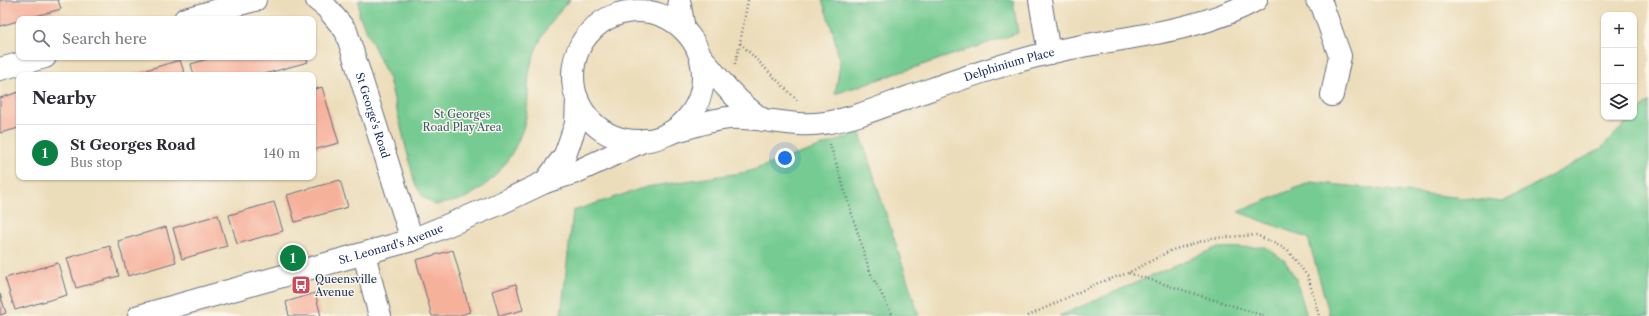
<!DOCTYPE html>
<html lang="en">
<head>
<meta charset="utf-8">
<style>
	:root { --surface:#fff; --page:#f7f7f7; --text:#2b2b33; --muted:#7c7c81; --line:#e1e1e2; --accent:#0b8043 }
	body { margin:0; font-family:"Libre Caslon Text",serif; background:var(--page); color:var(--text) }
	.controls { position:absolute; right:12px; top:12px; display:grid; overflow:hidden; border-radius:8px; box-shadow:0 1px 3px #0004 }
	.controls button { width:36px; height:36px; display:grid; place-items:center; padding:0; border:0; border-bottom:1px solid var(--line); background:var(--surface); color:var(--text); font:20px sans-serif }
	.you { position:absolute; left:785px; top:158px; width:14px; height:14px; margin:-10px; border:3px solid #fff; border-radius:50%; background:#1a73e8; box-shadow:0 0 0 6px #1a73e833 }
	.badge { display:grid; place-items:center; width:26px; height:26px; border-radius:50%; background:var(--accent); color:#fff; font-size:13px; font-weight:700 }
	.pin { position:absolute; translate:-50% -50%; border:2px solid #fff; box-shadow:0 1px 4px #0006 }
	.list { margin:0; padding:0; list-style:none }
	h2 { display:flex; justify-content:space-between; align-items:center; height:52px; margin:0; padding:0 16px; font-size:17px }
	h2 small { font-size:13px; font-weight:400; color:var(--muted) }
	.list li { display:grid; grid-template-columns:26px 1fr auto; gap:12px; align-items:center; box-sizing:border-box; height:56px; padding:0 16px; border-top:1px solid var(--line) }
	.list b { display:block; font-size:15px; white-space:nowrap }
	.list p { margin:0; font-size:13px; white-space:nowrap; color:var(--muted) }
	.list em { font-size:13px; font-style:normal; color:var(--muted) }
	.icon { flex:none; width:22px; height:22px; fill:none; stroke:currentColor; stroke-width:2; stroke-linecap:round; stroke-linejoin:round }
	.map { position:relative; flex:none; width:1649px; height:316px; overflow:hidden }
	.search { position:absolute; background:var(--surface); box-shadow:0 1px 3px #0004; left:16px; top:16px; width:300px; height:44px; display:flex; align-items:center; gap:10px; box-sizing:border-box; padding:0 14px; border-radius:8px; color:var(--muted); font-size:15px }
	.panel { position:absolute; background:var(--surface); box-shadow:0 1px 3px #0004; left:16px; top:72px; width:300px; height:108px; border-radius:8px }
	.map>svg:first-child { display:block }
</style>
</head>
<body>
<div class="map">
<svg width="1649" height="316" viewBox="0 0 1649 316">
	<rect width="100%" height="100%" fill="#fbf7ec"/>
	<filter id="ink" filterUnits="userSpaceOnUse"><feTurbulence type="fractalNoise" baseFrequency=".025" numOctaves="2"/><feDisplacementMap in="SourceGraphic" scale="8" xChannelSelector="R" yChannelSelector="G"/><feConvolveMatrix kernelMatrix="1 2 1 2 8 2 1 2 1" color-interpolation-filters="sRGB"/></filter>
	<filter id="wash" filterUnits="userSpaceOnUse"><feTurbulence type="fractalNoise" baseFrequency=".012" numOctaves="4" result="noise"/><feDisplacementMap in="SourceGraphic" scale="16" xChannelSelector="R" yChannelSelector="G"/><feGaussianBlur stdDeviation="0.9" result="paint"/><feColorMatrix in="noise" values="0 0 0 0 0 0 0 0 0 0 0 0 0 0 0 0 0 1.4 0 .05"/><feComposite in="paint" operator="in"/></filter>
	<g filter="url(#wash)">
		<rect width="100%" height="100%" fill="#ecddba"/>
		<g fill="#74cb91" stroke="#487d78">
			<path d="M359 0H570C553 16 537 41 531 64 526 83 530 103 525 122 516 154 495 183 465 198 457 202 444 203 435 205L423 197 415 184 389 79 359 15Z"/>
			<polygon points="822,0 1013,0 1018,33 835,94 840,65 833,32"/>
			<polygon points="1649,101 1649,316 1330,316 1308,238 1238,212 1311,182 1503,202 1600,149"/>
			<polygon points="860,133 919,316 561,316 573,211 646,187 747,172"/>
			<polygon points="1266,247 1285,261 1296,279 1307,316 1059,316 1216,248"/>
		</g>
		<g id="blocks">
			<g fill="#f6b19b">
				<polygon points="0,0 58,0 61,9 0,26"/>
				<polygon points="214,57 306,57 308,62 261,75 194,75 191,64"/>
				<polygon points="180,60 185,75 129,75"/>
				<polygon points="322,87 339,143 313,150 313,90"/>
				<polygon points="19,92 19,128 0,133 0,98"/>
				<polygon points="340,180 348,207 295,222 287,195"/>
				<polygon points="274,202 283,231 237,244 229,215"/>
				<polygon points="218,215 227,246 182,259 173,228"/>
				<polygon points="166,227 176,262 128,276 118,241"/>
				<polygon points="110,246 119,276 76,288 67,258"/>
				<polygon points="453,250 470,312 457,316 432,316 416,260"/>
				<polygon points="58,263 67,295 15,310 5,278"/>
				<polygon points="516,284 523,310 499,316 492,291"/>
				<polygon points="315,293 321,316 289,316 286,302"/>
				<polygon points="0,294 6,313 0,315"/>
			</g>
		</g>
	</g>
	<g filter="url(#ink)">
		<use href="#blocks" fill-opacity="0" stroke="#646c7e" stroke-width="1"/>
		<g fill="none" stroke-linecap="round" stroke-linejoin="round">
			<defs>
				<g id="minor">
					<path id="s1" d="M317 0 327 8 346 31 412 240"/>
					<polyline points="679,0 684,29"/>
					<polyline points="1040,0 1049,53"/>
					<polyline points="1317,0 1322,5 1340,56 1332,95"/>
					<circle cx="638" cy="76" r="65"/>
					<polyline points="185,19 255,0"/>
					<path d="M700 55C719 80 737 102 763 120"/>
					<polyline points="0,69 45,57"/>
					<path id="s2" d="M667 134C687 128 708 120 729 118 761 116 792 128 824 123 853 119 881 107 909 97 955 81 1001 64 1049 53 1118 36 1193 35 1256 0"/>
					<polyline points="545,182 565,155 576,124 577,98"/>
					<polyline points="364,254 380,316"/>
					<path id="s3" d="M139 316 412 240 499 204 545 182 576 172 645 140"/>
				</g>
			</defs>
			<use href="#minor" stroke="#646c7e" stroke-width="24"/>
			<g stroke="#646c7e" stroke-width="2.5" stroke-dasharray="1 3" stroke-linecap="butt">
				<polyline points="748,0 740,43 798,101"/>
				<polyline points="735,64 740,43"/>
				<polyline points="830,144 870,272 893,316"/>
				<polyline points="1129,273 1265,316"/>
				<polyline points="1028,316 1098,283 1128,273 1172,250 1212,238 1257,235 1288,250 1308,277 1319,316"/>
			</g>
			<use href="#minor" stroke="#fff" stroke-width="22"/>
		</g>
	</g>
	<defs>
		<symbol id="bus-square" viewBox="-11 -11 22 22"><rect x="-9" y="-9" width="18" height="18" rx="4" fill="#d1495b" stroke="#fbf7ec"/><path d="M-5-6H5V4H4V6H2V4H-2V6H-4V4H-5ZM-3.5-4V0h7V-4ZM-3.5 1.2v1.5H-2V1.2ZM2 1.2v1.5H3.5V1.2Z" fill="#fff"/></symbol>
	</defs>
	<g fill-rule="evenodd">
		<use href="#bus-square" x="290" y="274" width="22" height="22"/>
	</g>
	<g text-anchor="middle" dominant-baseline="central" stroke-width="3" stroke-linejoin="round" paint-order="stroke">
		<g font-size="11" fill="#1b2f5e" stroke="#fbf7ec">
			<text stroke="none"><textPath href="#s2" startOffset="354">Delphinium Place</textPath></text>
			<text stroke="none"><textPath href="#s1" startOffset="131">St George's Road</textPath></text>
			<text stroke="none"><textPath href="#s3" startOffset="262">St. Leonard's Avenue</textPath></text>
		</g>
		<g font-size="11" fill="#365e6d" stroke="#fbf7ec">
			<text x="462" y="114">St Georges<tspan x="462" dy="13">Road Play Area</tspan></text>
		</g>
		<g font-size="11" fill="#1b2f5e" stroke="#fbf7ec" text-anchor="start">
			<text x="315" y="279">Queensville<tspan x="315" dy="13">Avenue</tspan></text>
		</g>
	</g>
</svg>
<div class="controls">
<button>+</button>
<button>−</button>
<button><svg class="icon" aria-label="layers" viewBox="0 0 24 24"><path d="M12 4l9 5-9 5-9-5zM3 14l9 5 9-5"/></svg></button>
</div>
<div class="you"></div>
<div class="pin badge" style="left:293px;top:258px">1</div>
<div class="search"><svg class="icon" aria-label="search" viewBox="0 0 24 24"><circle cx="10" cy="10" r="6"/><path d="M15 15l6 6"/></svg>Search here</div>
<section class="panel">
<h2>Nearby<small></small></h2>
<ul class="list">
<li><span class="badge">1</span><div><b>St Georges Road</b><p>Bus stop</p></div><em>140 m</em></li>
</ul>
</section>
</div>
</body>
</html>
